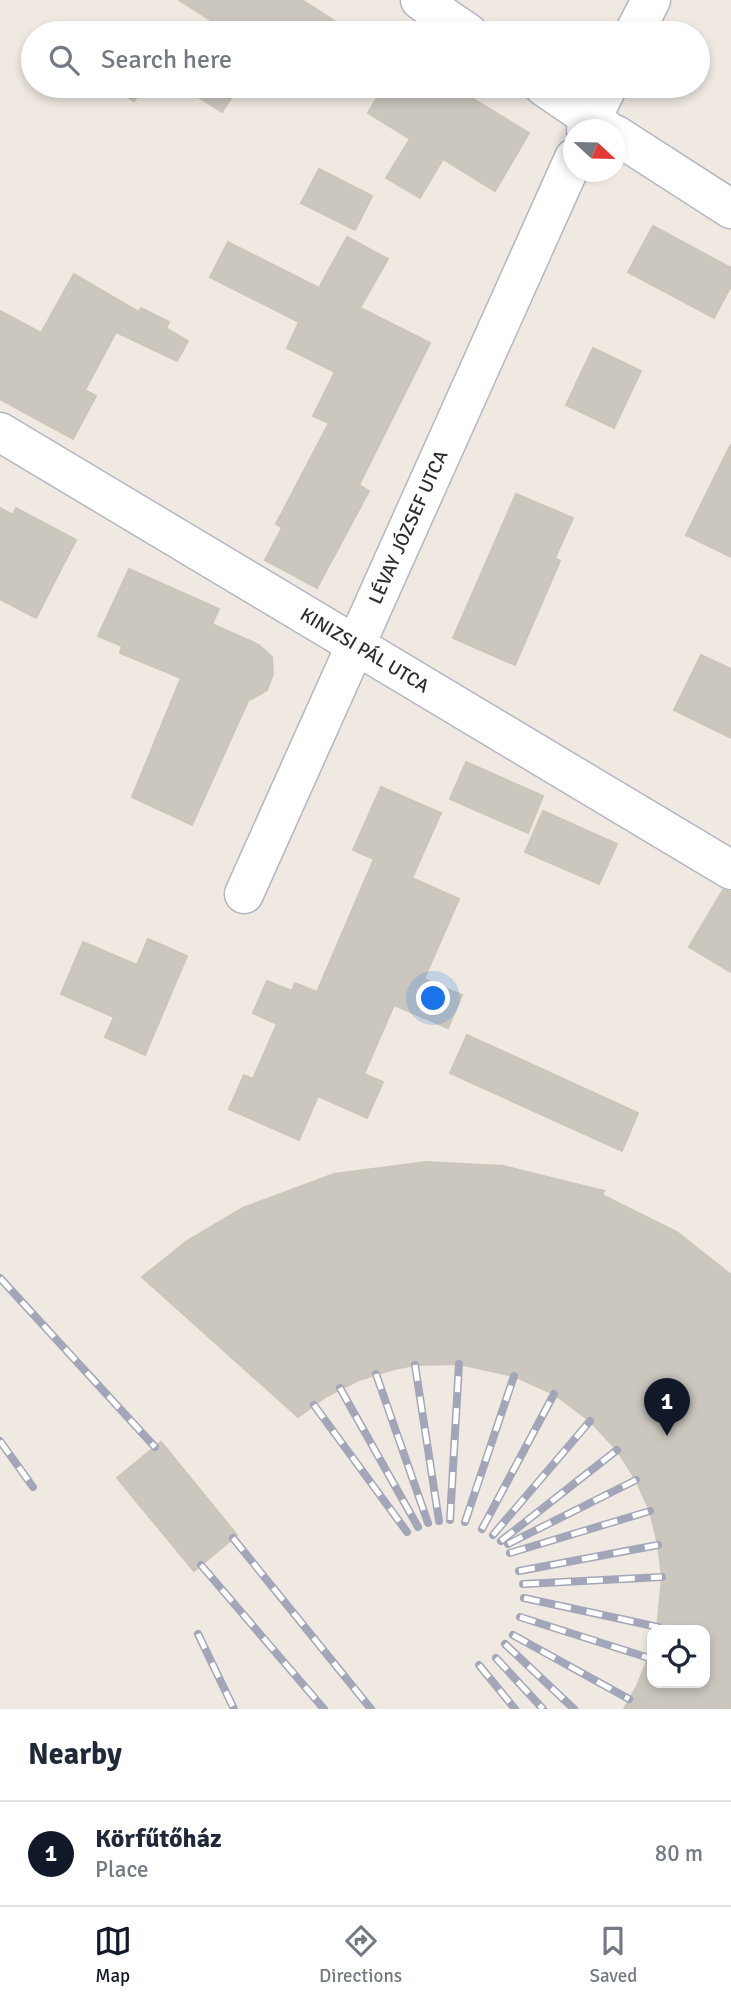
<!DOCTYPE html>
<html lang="en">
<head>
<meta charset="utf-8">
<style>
	:root { --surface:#fff; --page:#f6f6f7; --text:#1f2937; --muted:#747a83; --line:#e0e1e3; --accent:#111827 }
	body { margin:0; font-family:Signika,sans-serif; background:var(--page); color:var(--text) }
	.controls { position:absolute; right:21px; bottom:21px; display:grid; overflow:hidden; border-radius:14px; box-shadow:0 4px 10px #0003 }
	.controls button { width:63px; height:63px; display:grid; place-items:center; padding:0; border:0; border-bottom:2px solid var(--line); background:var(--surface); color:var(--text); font:35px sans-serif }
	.compass { position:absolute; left:563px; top:119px; width:63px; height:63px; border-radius:50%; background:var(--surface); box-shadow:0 4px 10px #0003; rotate:112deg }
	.you { position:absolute; left:434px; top:999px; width:24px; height:24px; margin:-18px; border:5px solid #fff; border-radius:50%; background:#1a73e8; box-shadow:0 0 0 10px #1a73e833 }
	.badge { display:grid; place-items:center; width:46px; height:46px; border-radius:50%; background:var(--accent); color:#fff; font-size:23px; font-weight:700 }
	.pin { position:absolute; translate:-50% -58px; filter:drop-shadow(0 2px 4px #0008) }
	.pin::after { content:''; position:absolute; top:37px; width:24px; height:21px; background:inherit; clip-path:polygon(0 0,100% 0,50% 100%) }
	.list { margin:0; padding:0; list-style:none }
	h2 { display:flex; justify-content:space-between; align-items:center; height:91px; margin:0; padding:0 28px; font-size:30px }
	h2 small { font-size:23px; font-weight:400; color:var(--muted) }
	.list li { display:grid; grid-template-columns:46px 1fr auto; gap:21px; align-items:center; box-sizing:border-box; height:105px; padding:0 28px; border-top:2px solid var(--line) }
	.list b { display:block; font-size:26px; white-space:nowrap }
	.list p { margin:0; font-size:23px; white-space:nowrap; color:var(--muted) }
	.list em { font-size:23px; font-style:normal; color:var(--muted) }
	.icon { flex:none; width:38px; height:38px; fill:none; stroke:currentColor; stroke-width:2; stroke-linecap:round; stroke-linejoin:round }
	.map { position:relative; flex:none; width:731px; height:1709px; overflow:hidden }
	.search { position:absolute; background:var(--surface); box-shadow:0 4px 10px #0003; left:21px; right:21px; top:21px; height:77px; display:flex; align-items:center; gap:18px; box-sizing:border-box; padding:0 24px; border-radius:38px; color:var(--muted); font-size:26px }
	.sheet { height:196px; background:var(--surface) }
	nav { display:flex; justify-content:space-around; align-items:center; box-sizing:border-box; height:98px; border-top:2px solid var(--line); background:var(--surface); font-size:19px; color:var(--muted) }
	nav a { display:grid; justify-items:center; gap:4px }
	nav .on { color:var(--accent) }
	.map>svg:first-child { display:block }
</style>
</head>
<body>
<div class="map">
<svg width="731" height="1709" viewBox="0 0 731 1709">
	<rect width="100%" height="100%" fill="#efe9e1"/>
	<g fill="#cbc7bf" stroke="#cbc5ba" stroke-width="2">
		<polygon points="179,0 302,0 353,33 213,33 218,25"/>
		<polygon points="112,86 144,86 134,101"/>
		<polygon points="181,86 239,86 222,112"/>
		<polygon points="384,86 452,86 529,133 495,191 443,159 420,198 386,178 410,139 368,113"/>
		<polygon points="319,169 372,196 355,230 301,203"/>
		<polygon points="653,226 731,268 731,286 714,318 628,272"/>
		<polygon points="347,237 388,259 360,308 430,343 359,485 369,491 317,588 265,560 282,528 276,524 329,423 313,416 335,372 287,348 299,322 210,277 228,242 319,288"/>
		<polygon points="74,274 139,312 141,308 169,322 166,328 188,341 177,361 116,332 85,390 96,396 73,439 0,399 0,311 41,333"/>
		<polygon points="593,348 641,371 614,428 566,405"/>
		<polygon points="731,444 731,557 686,535"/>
		<polygon points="516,494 573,518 555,558 560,561 515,665 453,638"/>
		<polygon points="0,508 13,515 16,508 76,540 36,618 0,599"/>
		<polygon points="129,569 219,609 212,624 259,645 272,657 273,674 267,690 248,701 192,825 132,797 181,678 120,653 122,646 98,636"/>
		<polygon points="701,655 731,669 731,738 674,710"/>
		<polygon points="466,762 543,796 528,833 450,799"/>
		<polygon points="381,787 441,813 412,878 459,899 424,979 462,995 448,1028 394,1005 364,1074 383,1082 367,1118 318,1096 299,1140 229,1109 244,1075 253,1079 277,1024 253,1013 267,981 292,991 295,983 317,992 374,859 353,850"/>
		<polygon points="543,811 617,844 599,884 525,852"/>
		<polygon points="723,890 731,892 731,972 689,947"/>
		<polygon points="148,939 187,956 145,1055 105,1037 114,1017 61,994 83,942 137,965"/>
		<polygon points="467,1035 638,1113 622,1151 450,1073"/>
		<polygon points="426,1162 503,1166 604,1191 602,1195 677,1232 731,1275 731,1709 624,1709 637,1686 652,1649 652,1683 705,1683 705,1630 657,1630 662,1577 658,1545 650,1511 636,1480 617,1450 590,1421 554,1394 514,1376 459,1364 415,1365 394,1369 359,1380 327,1396 298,1417 142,1277 187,1241 243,1208 334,1174"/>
		<polygon points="161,1442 237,1535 194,1571 117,1478"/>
	</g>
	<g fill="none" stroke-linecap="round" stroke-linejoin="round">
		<defs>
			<g id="minor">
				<polyline points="420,0 468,33"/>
				<polyline points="634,33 651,0"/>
				<polyline points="543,86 607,130"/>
				<polyline points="586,130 608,86"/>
				<polyline points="616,135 731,209"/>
				<path id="s1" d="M0 432 731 870"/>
				<path id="s2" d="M244 894 574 158"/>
			</g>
		</defs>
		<use href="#minor" stroke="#b4b7c1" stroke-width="41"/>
		<use href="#minor" stroke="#fff" stroke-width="38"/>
		<defs>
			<g id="rail">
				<polyline points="0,1278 155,1447"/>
				<polyline points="415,1365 439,1521"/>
				<polyline points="376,1374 428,1523"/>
				<polyline points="340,1388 418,1527"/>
				<polyline points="314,1405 407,1532"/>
				<polyline points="0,1441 33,1487"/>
				<polyline points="450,1520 459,1364"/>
				<polyline points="465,1522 514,1376"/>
				<polyline points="482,1529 554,1394"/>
				<polyline points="493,1535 590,1421"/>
				<polyline points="233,1538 371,1709"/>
				<polyline points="501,1541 617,1450"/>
				<polyline points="508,1544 636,1480"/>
				<polyline points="510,1553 650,1511"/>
				<polyline points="201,1565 324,1709"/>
				<polyline points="519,1571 658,1545"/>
				<polyline points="523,1584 662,1577"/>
				<polyline points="524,1598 658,1627"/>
				<polyline points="520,1617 649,1658"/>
				<polyline points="198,1634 234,1709"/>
				<polyline points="513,1635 629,1699"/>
				<polyline points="505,1644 574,1709"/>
				<polyline points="496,1658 543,1709"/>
				<polyline points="479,1665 515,1709"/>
			</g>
		</defs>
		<use href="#rail" stroke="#a3a6b8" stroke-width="8"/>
		<use href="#rail" stroke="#fff" stroke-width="5" stroke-dasharray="16" stroke-linecap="butt"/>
	</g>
	<g text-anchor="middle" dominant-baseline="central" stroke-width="5" stroke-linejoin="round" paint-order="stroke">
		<g font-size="19" fill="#2e2e2e" stroke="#fff">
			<text stroke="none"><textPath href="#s2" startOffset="402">LÉVAY JÓZSEF UTCA</textPath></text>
			<text stroke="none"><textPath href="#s1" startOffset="425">KINIZSI PÁL UTCA</textPath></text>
		</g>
	</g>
</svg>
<div class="controls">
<button><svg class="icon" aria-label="locate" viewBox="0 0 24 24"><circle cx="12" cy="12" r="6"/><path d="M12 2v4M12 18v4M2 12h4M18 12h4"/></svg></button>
</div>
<svg class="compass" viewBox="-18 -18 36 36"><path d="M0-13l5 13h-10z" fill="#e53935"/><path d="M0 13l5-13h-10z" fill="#747a83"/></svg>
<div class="you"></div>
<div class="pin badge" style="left:667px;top:1436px">1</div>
<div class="search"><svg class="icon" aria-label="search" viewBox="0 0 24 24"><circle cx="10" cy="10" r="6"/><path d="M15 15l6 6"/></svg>Search here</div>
</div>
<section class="sheet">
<h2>Nearby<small></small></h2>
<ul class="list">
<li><span class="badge">1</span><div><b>Körfűtőház</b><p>Place</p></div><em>80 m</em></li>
</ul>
</section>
<nav>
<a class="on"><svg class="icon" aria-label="map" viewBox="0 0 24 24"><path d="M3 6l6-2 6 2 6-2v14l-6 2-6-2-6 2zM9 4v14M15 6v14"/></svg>Map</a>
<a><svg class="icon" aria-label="directions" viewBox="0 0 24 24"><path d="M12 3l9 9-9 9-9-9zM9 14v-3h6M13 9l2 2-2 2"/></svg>Directions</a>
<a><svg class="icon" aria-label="saved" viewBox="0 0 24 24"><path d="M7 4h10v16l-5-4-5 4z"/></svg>Saved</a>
</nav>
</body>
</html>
